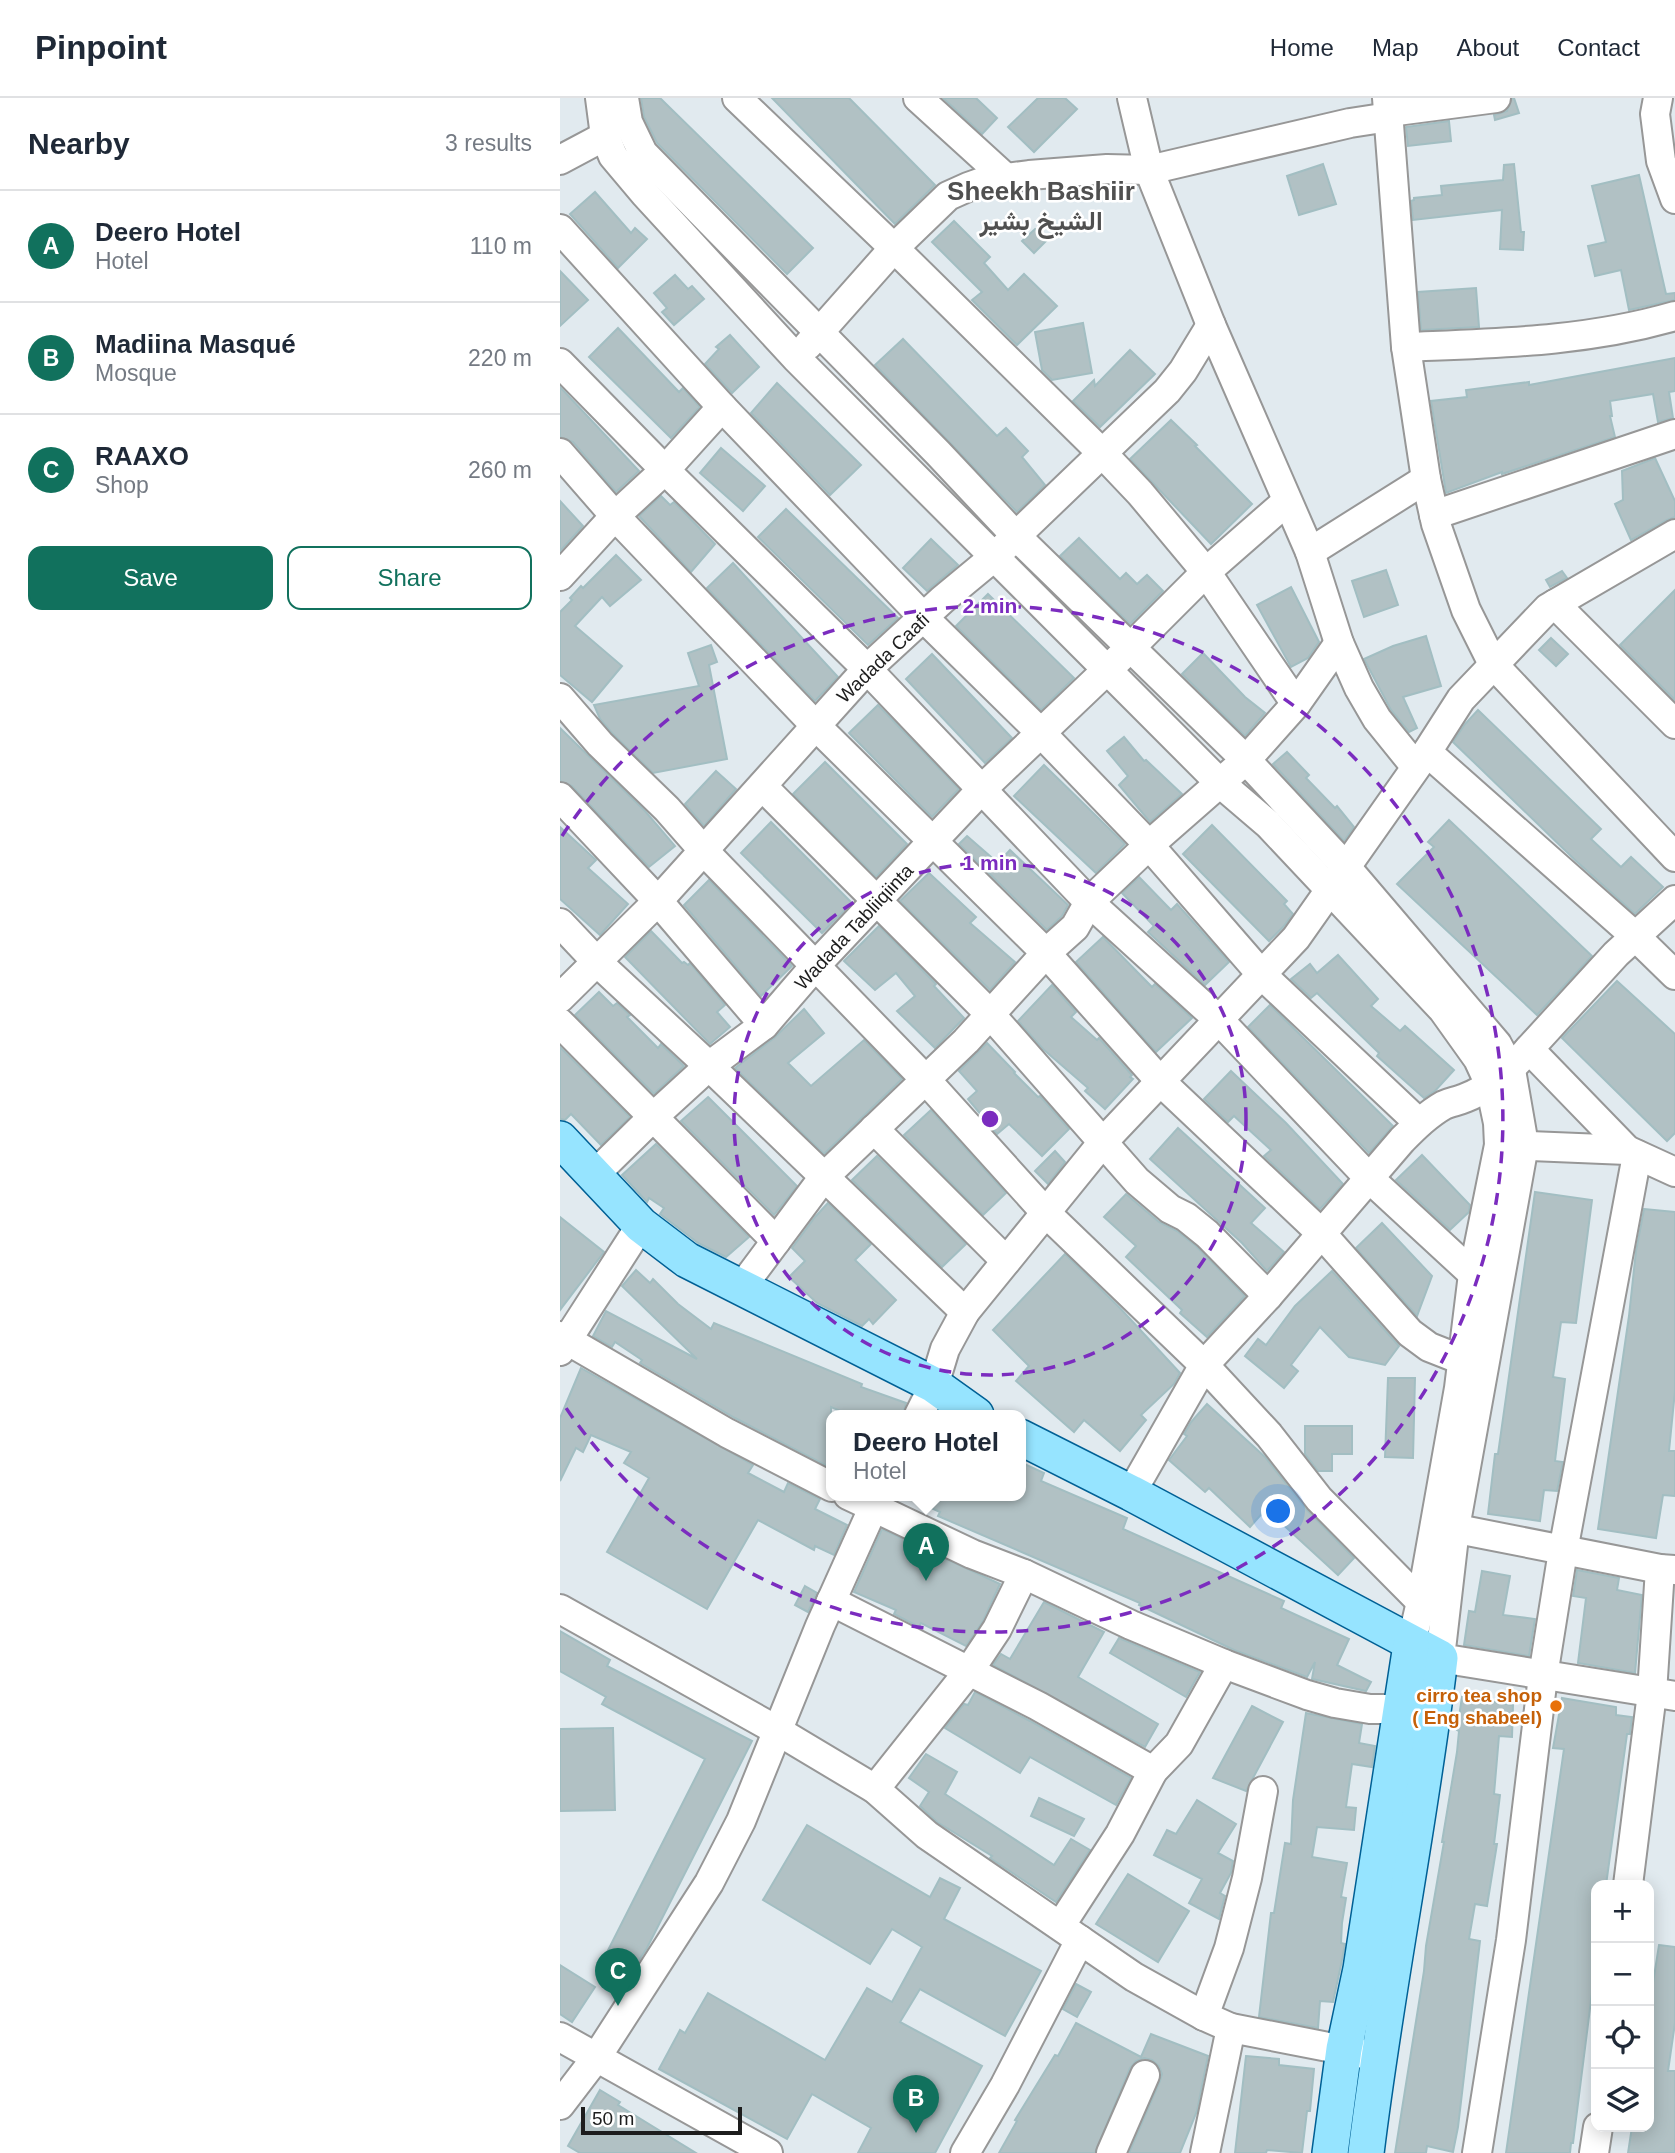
<!DOCTYPE html>
<html lang="en">
<head>
<meta charset="utf-8">
<style>
	:root { --surface:#fff; --page:#f2f2f3; --text:#1f2937; --muted:#747a83; --line:#e0e1e3; --accent:#11715d }
	body { margin:0; font-family:Helvetica,Vazirmatn,sans-serif; background:var(--page); color:var(--text) }
	.controls { position:absolute; right:21px; bottom:21px; display:grid; overflow:hidden; border-radius:14px; box-shadow:0 4px 18px #0003 }
	.controls button { width:63px; height:63px; display:grid; place-items:center; padding:0; border:0; border-bottom:2px solid var(--line); background:var(--surface); color:var(--text); font:35px sans-serif }
	.scale { position:absolute; left:21px; bottom:18px; width:161px; box-sizing:border-box; padding-left:7px; border:4px solid #1d1d1d; border-top:0; font-size:19px; line-height:24px; white-space:nowrap; color:#1d1d1d; -webkit-text-stroke:5px #fff; paint-order:stroke }
	.you { position:absolute; left:719px; top:1414px; width:24px; height:24px; margin:-18px; border:5px solid #fff; border-radius:50%; background:#1a73e8; box-shadow:0 0 0 10px #1a73e833 }
	.badge { display:grid; place-items:center; width:46px; height:46px; border-radius:50%; background:var(--accent); color:#fff; font-size:23px; font-weight:700 }
	.pin { position:absolute; translate:-50% -58px; filter:drop-shadow(0 2px 4px #0008) }
	.pin::after { content:''; position:absolute; top:37px; width:24px; height:21px; background:inherit; clip-path:polygon(0 0,100% 0,50% 100%) }
	.popup { position:absolute; left:266px; top:1312px; width:200px; height:91px; box-sizing:border-box; display:grid; place-content:center; border-radius:14px; background:var(--surface); filter:drop-shadow(0 2px 5px #0005); font-size:23px; white-space:nowrap; color:var(--muted) }
	.popup b { font-size:26px; color:var(--text) }
	.popup::after { content:''; position:absolute; left:50%; top:100%; margin-left:-14px; border:14px solid transparent; border-top-color:var(--surface) }
	.list { margin:0; padding:0; list-style:none }
	h2 { display:flex; justify-content:space-between; align-items:center; height:91px; margin:0; padding:0 28px; font-size:30px }
	h2 small { font-size:23px; font-weight:400; color:var(--muted) }
	.list li { display:grid; grid-template-columns:46px 1fr auto; gap:21px; align-items:center; box-sizing:border-box; height:112px; padding:0 28px; border-top:2px solid var(--line) }
	.list b { display:block; font-size:26px; white-space:nowrap }
	.list p { margin:0; font-size:23px; white-space:nowrap; color:var(--muted) }
	.list em { font-size:23px; font-style:normal; color:var(--muted) }
	.actions { display:flex; gap:14px; padding:21px 28px }
	.actions a { flex:1; padding:16px 0; border:2px solid var(--accent); border-radius:14px; text-align:center; font-size:24px; color:var(--accent) }
	.actions .main { background:var(--accent); color:#fff }
	.icon { flex:none; width:38px; height:38px; fill:none; stroke:currentColor; stroke-width:2; stroke-linecap:round; stroke-linejoin:round }
	.map { position:relative; flex:none; width:1115px; height:2055px; overflow:hidden }
	header { display:flex; align-items:center; gap:42px; box-sizing:border-box; height:98px; padding:0 35px; background:var(--surface); border-bottom:2px solid var(--line) }
	header strong { font-size:33px }
	nav { display:flex; gap:38px; margin-inline-start:auto; font-size:24px }
	main { display:flex }
	aside { flex:1; background:var(--surface) }
	.map>svg:first-child { display:block }
</style>
</head>
<body>
<header>
<strong>Pinpoint</strong>
<nav><a>Home</a><a>Map</a><a>About</a><a>Contact</a></nav>
</header>
<main>
<aside>
<h2>Nearby<small>3 results</small></h2>
<ul class="list">
<li><span class="badge">A</span><div><b>Deero Hotel</b><p>Hotel</p></div><em>110 m</em></li>
<li><span class="badge">B</span><div><b>Madiina Masqué</b><p>Mosque</p></div><em>220 m</em></li>
<li><span class="badge">C</span><div><b>RAAXO</b><p>Shop</p></div><em>260 m</em></li>
</ul>
<div class="actions"><a class="main">Save</a><a>Share</a></div>
</aside>
<div class="map">
<svg width="1115" height="2055" viewBox="0 0 1115 2055">
	<rect width="100%" height="100%" fill="#e1eaef"/>
	<g fill="#b1c1c4" stroke="#a2bec2" stroke-width="2">
		<polygon points="81,0 100,0 253,150 227,176 97,45 84,19"/>
		<polygon points="212,0 289,0 375,87 335,126"/>
		<polygon points="383,0 416,0 437,20 422,36"/>
		<polygon points="478,0 505,0 517,11 474,54 448,29"/>
		<polygon points="952,0 954,0 959,15 935,22 934,17 947,13"/>
		<polygon points="889,23 891,43 848,48 846,29"/>
		<polygon points="763,66 776,106 739,117 727,78"/>
		<polygon points="954,66 961,134 964,134 963,152 940,151 942,112 853,122 851,103 854,102 854,100 882,97 881,88 943,82 944,67"/>
		<polygon points="1079,77 1106,196 1115,195 1115,202 1069,212 1061,172 1035,178 1028,148 1046,144 1032,88"/>
		<polygon points="35,94 71,135 75,130 87,141 58,170 10,116"/>
		<polygon points="394,123 430,159 424,165 448,192 464,176 497,208 457,247 412,202 422,194 372,144"/>
		<polygon points="475,131 487,142 474,155 462,143"/>
		<polygon points="0,173 28,202 0,228"/>
		<polygon points="115,177 128,191 132,188 144,201 114,227 102,214 107,210 94,195"/>
		<polygon points="916,190 919,229 861,232 858,194"/>
		<polygon points="523,225 532,275 492,282 482,272 475,234"/>
		<polygon points="58,230 119,294 123,290 140,309 111,340 29,259"/>
		<polygon points="170,237 199,269 172,295 145,266 159,251 156,249"/>
		<polygon points="343,241 437,338 446,330 468,353 462,359 485,387 457,414 315,267"/>
		<polygon points="570,252 595,276 540,329 513,303 534,282 535,288"/>
		<polygon points="1115,260 1115,293 1109,294 1113,320 1098,324 1093,296 1050,303 1052,318 1050,318 1055,339 942,376 942,374 886,395 871,303 907,299 906,292 969,284 969,287"/>
		<polygon points="217,285 301,367 270,397 191,315"/>
		<polygon points="0,289 79,373 56,394 13,344 0,339"/>
		<polygon points="611,322 637,347 635,348 692,406 651,446 570,361"/>
		<polygon points="161,350 205,388 183,413 140,375"/>
		<polygon points="1095,360 1115,403 1115,419 1107,422 1071,442 1055,406 1063,402 1062,373"/>
		<polygon points="101,398 110,407 114,404 155,446 131,474 79,418"/>
		<polygon points="0,403 23,428 0,453"/>
		<polygon points="226,411 338,520 308,547 198,439"/>
		<polygon points="519,440 560,481 566,475 577,486 587,477 603,493 570,526 500,458"/>
		<polygon points="371,441 398,467 367,493 343,470"/>
		<polygon points="56,457 81,482 50,508 42,499 15,528 62,568 32,604 0,577 0,514 12,502 10,500 21,488 23,490"/>
		<polygon points="173,465 278,579 255,603 147,490"/>
		<polygon points="826,472 838,507 804,519 792,483"/>
		<polygon points="1002,473 1007,480 990,489 986,482"/>
		<polygon points="731,489 759,544 748,560 731,569 697,507"/>
		<polygon points="1115,492 1115,602 1060,547"/>
		<polygon points="428,496 514,580 481,612 396,528"/>
		<polygon points="866,538 881,588 843,599 857,630 849,634 831,612 804,561 833,548"/>
		<polygon points="991,540 1008,556 996,568 979,552"/>
		<polygon points="151,547 157,564 149,567 167,661 93,675 52,635 40,621 34,607 139,588 128,555"/>
		<polygon points="643,555 685,599 705,615 685,638 622,576"/>
		<polygon points="372,556 452,640 425,665 346,581"/>
		<polygon points="318,607 399,691 372,719 289,635"/>
		<polygon points="918,612 1041,731 1031,741 1061,769 1071,759 1103,789 1075,816 1015,762 893,644 905,626"/>
		<polygon points="0,630 85,713 115,748 89,769 12,688 0,683"/>
		<polygon points="564,639 584,663 586,662 622,696 590,724 559,687 568,678 547,653"/>
		<polygon points="727,654 749,677 746,680 775,710 777,708 794,729 784,743 713,666"/>
		<polygon points="265,664 347,746 316,779 233,696"/>
		<polygon points="484,667 565,746 536,775 454,698"/>
		<polygon points="156,673 176,691 144,728 125,706"/>
		<polygon points="889,722 1032,858 977,917 837,786 874,749 868,744"/>
		<polygon points="211,724 292,805 262,835 181,755"/>
		<polygon points="652,727 727,803 724,806 733,816 723,829 709,843 623,756"/>
		<polygon points="0,729 36,762 28,770 68,806 40,837 0,801"/>
		<polygon points="407,738 438,765 450,752 508,807 502,818 487,832 399,746"/>
		<polygon points="369,775 416,819 410,825 455,864 430,892 340,803"/>
		<polygon points="579,779 611,812 617,806 669,864 645,887 588,834 594,828 562,795"/>
		<polygon points="149,782 232,868 201,898 124,807"/>
		<polygon points="319,828 376,886 374,888 404,920 375,950 337,913 355,898 336,875 315,892 284,863"/>
		<polygon points="91,833 122,865 124,864 128,867 130,865 165,907 157,914 170,929 150,946 65,859"/>
		<polygon points="543,839 592,889 595,886 632,920 596,954 516,864"/>
		<polygon points="778,857 818,901 811,908 840,933 845,928 894,972 875,993 864,1000 817,958 819,955 757,895 751,900 731,881 750,866 757,875"/>
		<polygon points="1057,883 1115,936 1115,1035 1107,1043 1002,940"/>
		<polygon points="492,887 516,914 511,919 537,942 539,940 572,977 570,979 573,981 545,1011 525,993 528,990 483,951 458,923"/>
		<polygon points="39,894 53,908 57,905 70,917 67,919 98,950 101,946 124,968 94,996 15,917"/>
		<polygon points="710,907 833,1028 809,1055 688,929"/>
		<polygon points="244,911 264,935 228,965 251,988 304,942 342,981 264,1056 175,970 214,940"/>
		<polygon points="427,945 455,974 454,975 478,999 480,998 509,1031 482,1058 449,1026 437,1036 408,1001 417,993 399,973"/>
		<polygon points="0,949 70,1019 41,1047 11,1016 5,1022 0,1021"/>
		<polygon points="671,973 726,1025 783,1086 760,1111 704,1058 711,1052 674,1018 668,1024 644,1001"/>
		<polygon points="148,999 237,1088 214,1117 121,1023"/>
		<polygon points="371,1012 446,1095 423,1117 344,1037"/>
		<polygon points="618,1030 705,1110 691,1125 724,1154 707,1173 682,1145 590,1061"/>
		<polygon points="96,1046 189,1139 166,1159 138,1145 100,1116 104,1110 89,1100 87,1104 62,1077"/>
		<polygon points="495,1053 505,1064 488,1086 475,1073"/>
		<polygon points="862,1057 910,1107 909,1114 890,1132 836,1082"/>
		<polygon points="317,1058 406,1146 382,1169 292,1082"/>
		<polygon points="975,1094 1032,1102 1016,1225 1001,1224 993,1279 1005,1281 995,1363 1003,1364 997,1393 984,1392 980,1423 928,1416 935,1356 938,1356"/>
		<polygon points="566,1096 599,1124 617,1133 636,1148 685,1198 647,1239 620,1215 622,1212 566,1159 576,1148 544,1119"/>
		<polygon points="268,1105 311,1146 295,1162 336,1202 313,1226 309,1221 302,1228 257,1205 229,1179 245,1163 232,1150 255,1119"/>
		<polygon points="1084,1111 1115,1114 1115,1293 1109,1353 1115,1353 1115,1398 1103,1397 1096,1440 1038,1431 1069,1218 1076,1153"/>
		<polygon points="0,1119 44,1154 0,1212"/>
		<polygon points="822,1125 872,1178 857,1218 796,1150"/>
		<polygon points="505,1156 560,1210 620,1275 614,1286 581,1317 586,1322 560,1353 524,1322 514,1334 456,1283 469,1268 433,1232"/>
		<polygon points="76,1172 90,1185 93,1181 118,1206 151,1231 154,1225 302,1286 301,1289 346,1305 343,1317 290,1317 271,1309 271,1370 175,1320 80,1265 82,1262 55,1244 52,1249 33,1238 46,1213 137,1261 62,1188"/>
		<polygon points="772,1173 839,1248 825,1267 789,1259 760,1229 731,1267 738,1273 724,1290 685,1258 698,1241 706,1247 735,1208"/>
		<polygon points="21,1270 193,1367 188,1375 224,1394 228,1385 260,1401 255,1411 287,1427 274,1457 255,1448 254,1452 198,1422 147,1511 47,1454 89,1380 64,1365 71,1354 31,1337 23,1354 16,1350 0,1383 0,1320"/>
		<polygon points="828,1280 855,1280 853,1360 825,1359"/>
		<polygon points="647,1306 705,1359 746,1411 794,1460 778,1477 706,1411 690,1429 649,1390 645,1394 609,1362 627,1338 624,1336 631,1324"/>
		<polygon points="745,1328 792,1328 792,1356 772,1356 772,1373 758,1373 745,1356"/>
		<polygon points="460,1364 484,1375 481,1383 567,1420 563,1431 724,1503 721,1510 789,1541 777,1567 811,1584 806,1593 752,1581 755,1564 747,1579 674,1552 579,1507 580,1505 378,1418 380,1414 343,1397 460,1397"/>
		<polygon points="322,1431 440,1486 423,1523 406,1548 361,1525 359,1529 334,1516 336,1512 294,1494"/>
		<polygon points="1017,1472 1059,1480 1057,1492 1082,1497 1075,1575 1018,1565 1026,1500 1013,1498"/>
		<polygon points="922,1473 950,1478 943,1517 975,1521 969,1558 904,1547 909,1513 915,1514"/>
		<polygon points="245,1488 257,1495 248,1514 235,1507"/>
		<polygon points="484,1504 544,1534 518,1579 598,1626 585,1649 433,1567 441,1556 450,1561"/>
		<polygon points="0,1533 50,1562 47,1568 192,1643 87,1850 68,1879 41,1866 145,1661 42,1606 46,1599 0,1573"/>
		<polygon points="559,1540 640,1574 626,1599 550,1555"/>
		<polygon points="415,1594 470,1623 571,1680 556,1707 470,1659 460,1675 385,1630 404,1606 408,1607"/>
		<polygon points="902,1599 953,1607 952,1639 939,1638 934,1696 940,1697 934,1746 937,1746 927,1808 915,1806 909,1841 920,1843 898,2029 893,2054 867,2048 866,2055 835,2055 864,1873 866,1848 884,1744 882,1744 897,1654 899,1633 897,1632"/>
		<polygon points="1002,1600 1056,1609 1056,1617 1072,1619 1070,1636 1067,1636 1046,1787 1036,1787 1036,1863 1013,2045 1011,2045 1010,2055 946,2055 1004,1651 993,1650"/>
		<polygon points="692,1608 723,1624 686,1693 653,1680"/>
		<polygon points="746,1615 802,1626 799,1645 815,1648 812,1669 792,1666 786,1709 796,1710 794,1732 757,1729 752,1759 787,1765 781,1799 786,1800 782,1825 781,1845 785,1846 781,1867 773,1904 760,1903 758,1930 699,1919 711,1815 714,1815 725,1745 731,1746 733,1702"/>
		<polygon points="53,1630 55,1712 0,1713 0,1631"/>
		<polygon points="366,1656 397,1674 385,1696 494,1767 511,1741 530,1752 496,1804 430,1760 432,1758 377,1724 360,1708 369,1694 349,1680"/>
		<polygon points="479,1700 524,1721 514,1738 471,1718"/>
		<polygon points="637,1702 676,1726 658,1755 673,1763 671,1775 660,1795 665,1798 659,1821 629,1805 642,1781 594,1757 607,1732 616,1736"/>
		<polygon points="247,1727 370,1799 380,1780 400,1790 384,1821 481,1873 445,1938 360,1891 340,1924 422,1968 375,2055 298,2055 311,2030 252,1996 227,2041 99,1971 120,1932 125,1935 148,1895 265,1962 307,1890 332,1904 362,1849 332,1831 310,1866 203,1802"/>
		<polygon points="568,1776 629,1813 598,1864 536,1826"/>
		<polygon points="1099,1847 1115,1849 1115,1925 1108,1973 1115,1973 1115,2055 1068,2055 1072,2029 1089,2029 1089,1910"/>
		<polygon points="0,1867 35,1889 12,1924 0,1916"/>
		<polygon points="516,1886 531,1894 517,1919 503,1911"/>
		<polygon points="516,1925 581,1959 591,1936 648,1958 637,2013 620,2055 569,2055 600,1983 602,1976 599,1968 592,1962 584,1960 576,1963 570,1970 535,2055 439,2055 457,2023 455,2022 495,1957 498,1958"/>
		<polygon points="686,1958 719,1961 719,1967 754,1971 750,2013 747,2013 742,2055 707,2052 706,2055 675,2055"/>
		<polygon points="40,1992 60,2004 58,2007 136,2055 20,2055 8,2048"/>
	</g>
	<g fill="none" stroke-linecap="round" stroke-linejoin="round">
		<defs>
			<g id="minor">
				<polyline points="40,0 45,38 53,58 85,96 236,260 660,685 708,726 883,912 918,961 930,987 938,1025 939,1047 913,1176 899,1290 861,1504 851,1547"/>
				<polyline points="64,0 68,24 83,55 378,355 456,438 686,662 786,769 937,946 951,972 964,1047 895,1430 880,1560 1115,1598"/>
				<polyline points="177,0 334,150 543,356 580,395 646,474 736,606 779,545"/>
				<polyline points="358,0 447,81"/>
				<polyline points="572,0 589,72 651,227 750,454 779,545 799,590 817,621 855,668"/>
				<polyline points="827,0 846,249 866,381 876,426 906,512 933,566 1115,759"/>
				<polyline points="1098,0 1095,16 1101,63 1115,101"/>
				<polyline points="829,14 936,0"/>
				<polyline points="0,62 45,38"/>
				<polyline points="0,131 162,309 364,520 481,635 589,747 702,877 859,1025"/>
				<polyline points="248,247 334,150 388,98 408,89 425,83 469,77 547,71 589,72 790,25 829,19"/>
				<path d="M846 249C939 245 1025 244 1115 218"/>
				<polyline points="0,265 105,372 307,571 529,804 659,922 810,1081 913,1176 929,1177"/>
				<polyline points="0,355 55,418 255,627 486,855 600,983 761,1135 850,1235 869,1249 902,1262"/>
				<polyline points="874,417 1115,336"/>
				<polyline points="750,454 866,381"/>
				<polyline points="0,478 55,418 105,372 162,309"/>
				<polyline points="995,506 1115,626"/>
				<polyline points="0,600 40,646 107,711 143,752 365,981 486,1115 644,1267 709,1337 759,1401 861,1504"/>
				<polyline points="867,654 1075,838 1115,877"/>
				<polyline points="203,689 430,916 577,1083 610,1111 626,1119 647,1136 708,1198"/>
				<polyline points="0,699 98,803 204,927"/>
				<polyline points="0,825 36,863 149,968 405,1214"/>
				<polyline points="0,900 98,803 307,571 382,502 434,459 607,293 623,273 651,227"/>
				<polyline points="0,925 216,1143"/>
				<polyline points="969,951 1056,856 1115,802"/>
				<polyline points="314,1031 446,1163"/>
				<polyline points="945,1047 1067,1052"/>
				<polyline points="33,1078 92,1020 149,968 204,927 255,868 421,692 570,550 646,474 726,404"/>
				<polyline points="181,1190 263,1080 406,943 486,855 515,829 529,804 589,747 686,662 736,606"/>
				<polyline points="0,1238 167,1335 272,1389"/>
				<polyline points="0,1253 81,1127"/>
				<polyline points="359,1317 374,1287 385,1251 405,1214 543,1044 736,840 867,654 901,601 988,510 1115,436"/>
				<path d="M571 1395 644 1267 708 1198 842 1042C855 1029 868 1016 884 1007 891 1004 898 1003 905 1000 931 990 951 972 969 951L1067 1052 1115 1074"/>
				<polyline points="288,1397 412,1456 464,1476 571,1527 664,1566 747,1597 775,1605 810,1611 842,1611"/>
				<polyline points="877,1427 1100,1471 1115,1472"/>
				<polyline points="271,1503 478,1608 593,1673 619,1646 664,1566"/>
				<polyline points="0,1511 218,1633 315,1691 367,1737 574,1879 644,1918 671,1930 804,1956"/>
				<polyline points="315,1691 409,1573 437,1531 464,1476"/>
				<polyline points="1068,1787 1092,1595 1100,1471"/>
				<polyline points="501,1827 560,1736 593,1673"/>
				<polyline points="644,1918 669,1850 687,1780 703,1693"/>
				<polyline points="0,1939 208,2055"/>
				<polyline points="0,2007 36,1960 149,1785 181,1723 260,1528 319,1397"/>
				<polyline points="405,2055 445,1987 520,1842"/>
				<polyline points="551,2055 585,1977"/>
				<polyline points="645,2055 671,1930"/>
				<polyline points="917,2055 951,1842 983,1578 1003,1453 1077,1057"/>
				<polyline points="1034,2055 1038,2029"/>
			</g>
			<g id="major">
				<polyline points="0,1041 81,1127 127,1162 374,1287 416,1317"/>
				<path d="M460 1339 571 1395 880 1560C860 1726 826 1890 806 2055"/>
				<polyline points="770,2055 784,1951 801,1871 851,1547"/>
			</g>
		</defs>
		<use href="#minor" stroke="#979797" stroke-width="32"/>
		<use href="#major" stroke="#006095" stroke-width="38"/>
		<use href="#minor" stroke="#fff" stroke-width="28"/>
		<use href="#major" stroke="#96e4ff" stroke-width="35"/>
	</g>
	<g fill="none" stroke="#7b2cbf" stroke-width="3.5" stroke-dasharray="12 9">
		<circle cx="430" cy="1021" r="256"/>
		<path d="M2 738A513 513 0 1 1 2 1304"/>
	</g>
	<circle fill="#e8710a" stroke="#fff" stroke-width="2.5" cx="996" cy="1608" r="7"/>
	<g text-anchor="middle" dominant-baseline="central" stroke-width="5" stroke-linejoin="round" paint-order="stroke">
		<g font-size="19" fill="#1d1d1d" stroke="#fff">
			<text transform="translate(323 560) rotate(-44)">Wadada Caafi</text>
			<text transform="translate(294 829) rotate(-47)">Wadada Tabliiqiinta</text>
		</g>
		<g font-size="19" font-weight="bold" fill="#c56008" stroke="#fff" text-anchor="end">
			<text x="982" y="1597">cirro tea shop<tspan x="982" dy="22">( Eng shabeel)</tspan></text>
		</g>
		<g font-size="26" font-weight="bold" fill="#505050" stroke="#fff">
			<text x="481" y="93">Sheekh Bashiir<tspan x="481" dy="30">الشيخ بشير</tspan></text>
		</g>
	</g>
	<circle cx="430" cy="1021" r="10" fill="#7b2cbf" stroke="#fff" stroke-width="3.5"/>
	<g font-size="21" text-anchor="middle" font-weight="bold" fill="#7b2cbf" stroke="#fff" stroke-width="5" stroke-linejoin="round" paint-order="stroke">
		<text x="430" y="515">2 min</text>
		<text x="430" y="772">1 min</text>
	</g>
</svg>
<div class="controls">
<button>+</button>
<button>−</button>
<button><svg class="icon" aria-label="locate" viewBox="0 0 24 24"><circle cx="12" cy="12" r="6"/><path d="M12 2v4M12 18v4M2 12h4M18 12h4"/></svg></button>
<button><svg class="icon" aria-label="layers" viewBox="0 0 24 24"><path d="M12 4l9 5-9 5-9-5zM3 14l9 5 9-5"/></svg></button>
</div>
<div class="scale">50 m</div>
<div class="you"></div>
<div class="pin badge" style="left:366px;top:1483px">A</div>
<div class="popup"><b>Deero Hotel</b>Hotel</div>
<div class="pin badge" style="left:356px;top:2035px">B</div>
<div class="pin badge" style="left:58px;top:1908px">C</div>
</div>
</main>
</body>
</html>
